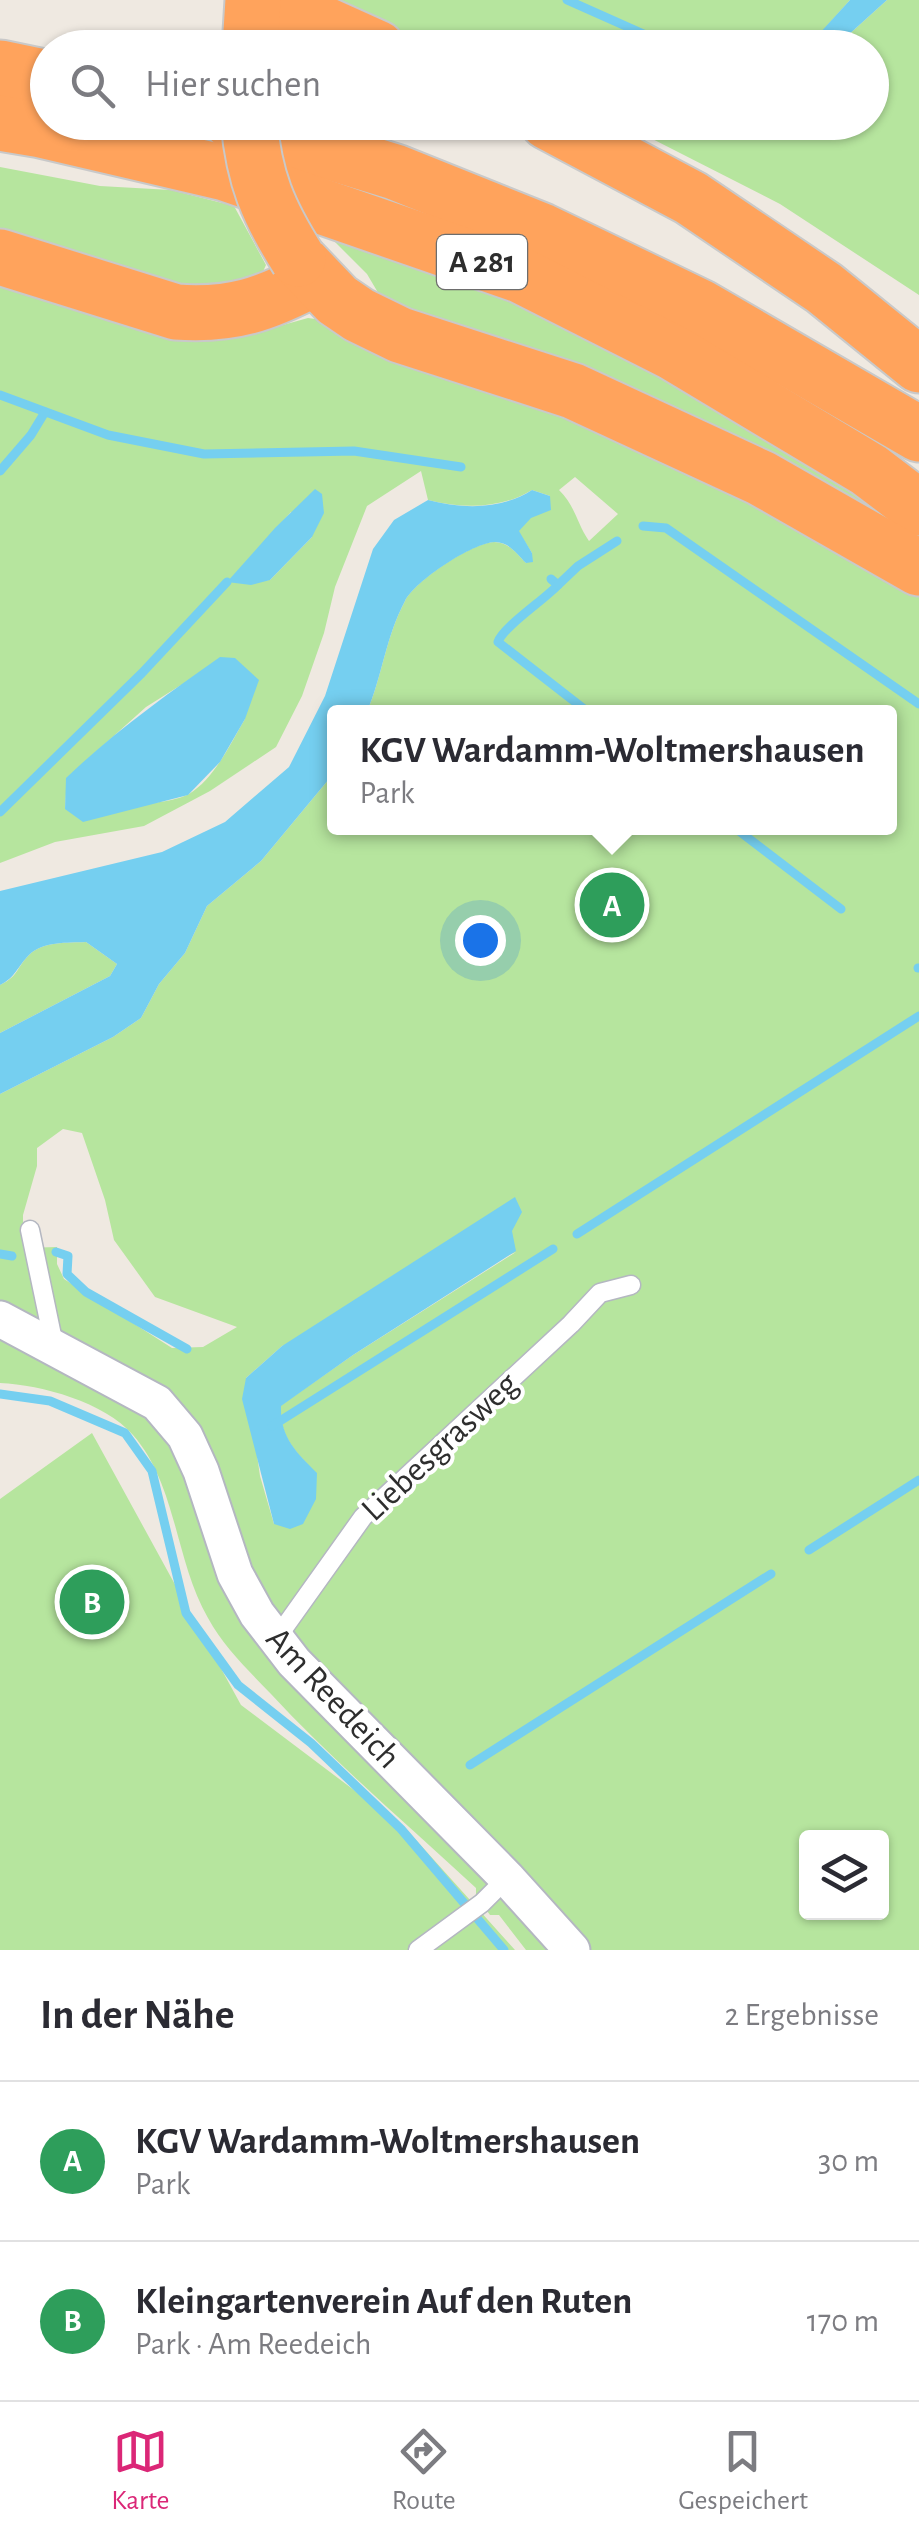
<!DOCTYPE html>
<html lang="de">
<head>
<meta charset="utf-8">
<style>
	:root { --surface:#fff; --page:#f2f2f3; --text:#2b2b33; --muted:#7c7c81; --line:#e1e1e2; --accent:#db2777 }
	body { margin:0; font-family:"Alegreya Sans",sans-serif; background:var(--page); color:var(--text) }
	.controls { position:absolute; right:30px; bottom:30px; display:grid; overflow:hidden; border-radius:10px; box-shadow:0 2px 8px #0004 }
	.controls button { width:90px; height:90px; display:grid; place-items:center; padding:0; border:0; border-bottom:2px solid var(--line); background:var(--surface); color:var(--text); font:50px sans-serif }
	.you { position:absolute; left:480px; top:940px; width:35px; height:35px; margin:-25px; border:8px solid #fff; border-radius:50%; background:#1a73e8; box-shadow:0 0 0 15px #1a73e833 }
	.badge { display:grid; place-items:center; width:65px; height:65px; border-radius:50%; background:var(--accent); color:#fff; font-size:32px; font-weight:700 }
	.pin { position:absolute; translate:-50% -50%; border:5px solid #fff; box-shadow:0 2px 10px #0006 }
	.popup { position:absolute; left:327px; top:705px; width:570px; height:130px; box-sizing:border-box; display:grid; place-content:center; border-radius:10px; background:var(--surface); filter:drop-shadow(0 2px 8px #0005); font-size:32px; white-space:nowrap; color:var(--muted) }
	.popup b { font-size:38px; color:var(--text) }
	.popup::after { content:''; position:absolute; left:50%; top:100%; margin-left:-20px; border:20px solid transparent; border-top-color:var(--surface) }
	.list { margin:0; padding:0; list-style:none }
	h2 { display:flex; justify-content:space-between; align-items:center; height:130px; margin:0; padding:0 40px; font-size:42px }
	h2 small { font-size:32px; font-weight:400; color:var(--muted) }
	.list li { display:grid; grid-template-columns:65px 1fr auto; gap:30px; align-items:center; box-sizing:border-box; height:160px; padding:0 40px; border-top:2px solid var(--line) }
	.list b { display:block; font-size:38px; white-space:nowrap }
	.list p { margin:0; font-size:32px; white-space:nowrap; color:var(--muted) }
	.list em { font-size:32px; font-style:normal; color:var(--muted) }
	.icon { flex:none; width:55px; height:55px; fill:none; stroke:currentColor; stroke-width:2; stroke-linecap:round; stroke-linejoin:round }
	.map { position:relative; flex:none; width:919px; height:1950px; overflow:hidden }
	.search { position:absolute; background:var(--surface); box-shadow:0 2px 8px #0004; left:30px; right:30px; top:30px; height:110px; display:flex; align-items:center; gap:25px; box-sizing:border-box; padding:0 35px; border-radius:55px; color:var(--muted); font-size:38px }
	.sheet { height:450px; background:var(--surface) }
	nav { display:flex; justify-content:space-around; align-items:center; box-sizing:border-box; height:140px; border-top:2px solid var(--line); background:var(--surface); font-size:28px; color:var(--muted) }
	nav a { display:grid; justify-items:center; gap:5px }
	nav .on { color:var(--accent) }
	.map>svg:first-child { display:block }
</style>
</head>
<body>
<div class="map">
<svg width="919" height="1950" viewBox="0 0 919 1950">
	<rect width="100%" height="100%" fill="#efe9e1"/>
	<g fill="#b6e59e" fill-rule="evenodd">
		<polygon points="315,0 850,0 807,48 435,47"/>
		<polygon points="887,0 919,0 919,295 780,204 621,123 872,122 872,48 835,47"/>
		<polygon points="0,167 100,186 171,190 234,206 266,265 255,289 210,298 0,238"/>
		<path d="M329 236C442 270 550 316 654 372 730 413 804 462 878 507L869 515 401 309 380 296 367 274Z"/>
		<path d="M0 281 265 330 308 318 323 320 641 444 919 587V1950H526L499 1915H490L476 1896V1888C407 1824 335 1763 271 1694 247 1669 224 1647 208 1618 175 1561 177 1485 133 1435 104 1402 42 1385 0 1383V1094L113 1037 141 1018 159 984 185 953 207 906 261 861 334 773V828H890V712H367C382 677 386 636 405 601 415 581 471 543 494 542 509 542 517 554 526 563L532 553 518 531 550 496 532 490C501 509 463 509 428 500L421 471 367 506 335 587 324 633 302 696 276 747 210 791 144 826 55 842 0 863ZM575 477 618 514 589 541C576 522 576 507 559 490ZM291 512 312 537 270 580 228 582ZM181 685 245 719C230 744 215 778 189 794 169 806 92 807 65 809L67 778 146 707ZM63 1129 82 1133 105 1200 114 1240 155 1297 237 1327 203 1347 172 1348 64 1279 57 1264V1247L23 1248V1215L37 1166V1148ZM516 1252 353 1355 280 1406C280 1438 296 1452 317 1474L274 1524 260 1476 246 1378 282 1346ZM806 1838H882V1912H806Z"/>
		<path d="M86 942 117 964 110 976 0 1033V985C19 976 16 968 29 955 43 941 67 943 86 942Z"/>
		<polygon points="92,1433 241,1705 407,1830 515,1950 0,1950 0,1499"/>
	</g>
	<g fill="#75cff0">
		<polygon points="850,0 887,0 835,47 807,47"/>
		<polygon points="315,489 322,494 324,513 312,537 270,580 251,585 227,582 275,528"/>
		<path d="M532 490 550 496 551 510 531 518 519 531 532 553 533 562 526 563C517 554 509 542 495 542 472 543 415 581 405 601 386 636 382 677 367 712H334V773L261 861 207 906 185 953 159 984 141 1018 113 1037 0 1094V1033L110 976 117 964 86 942C67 943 43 941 29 955 17 967 16 977 0 985V891L162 852 225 822 289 767 325 696 373 549 394 520 428 500C462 509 501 510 532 490Z"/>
		<path d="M220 657 235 658 259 680 245 719 220 762 188 795 83 822 65 809 66 778C114 732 166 695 220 657Z"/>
		<path d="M515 1197 522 1212 512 1231 516 1251 353 1355 281 1406C280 1437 296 1452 317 1473L316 1499 303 1524 290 1529 274 1524 242 1399 246 1378 282 1346Z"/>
	</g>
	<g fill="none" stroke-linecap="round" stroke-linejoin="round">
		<g stroke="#75cff0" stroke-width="9">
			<polyline points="567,0 675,48"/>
			<polyline points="0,395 108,435 204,454 354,451 461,467"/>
			<polyline points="0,471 31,435 45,412"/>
			<polyline points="643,526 666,528 919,704"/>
			<path d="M551 579 558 585C544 600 503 627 498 642L588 712"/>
			<polyline points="558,585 578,566 617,541"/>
			<polyline points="0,812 142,673 227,582"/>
			<polyline points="735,828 841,909"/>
			<polyline points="918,968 919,968"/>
			<polyline points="577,1234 919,1016"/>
			<polyline points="56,1252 68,1256 67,1274 86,1292 187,1349"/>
			<polyline points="0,1254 12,1256"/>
			<polyline points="0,1394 50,1401 125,1433 152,1471 186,1613 238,1685 311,1743 401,1829 504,1950"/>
			<polyline points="272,1426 553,1249"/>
			<polyline points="809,1550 919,1480"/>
			<polyline points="470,1765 771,1574"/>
		</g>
		<defs>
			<g id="service">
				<polyline points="30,1230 54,1345"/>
				<polyline points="276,1639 363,1517 571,1324 600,1293 631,1285"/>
				<polyline points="418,1950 482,1903 507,1878"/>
			</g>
			<polyline id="minor" points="0,1319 157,1403 185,1436 201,1471 235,1574 257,1614 294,1662 507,1878 572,1950"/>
			<g id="motorway">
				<polyline points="270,0 377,48"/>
				<polyline points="250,48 253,0"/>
				<polyline points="0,68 48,78"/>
				<polyline points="232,122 395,172 542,231 700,307 919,434"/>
				<polyline points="548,122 691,198 824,288 919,365"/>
				<polyline points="0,123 41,130 225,173 520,275 672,352 869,470 919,508"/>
				<path d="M0 257 176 312C233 316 266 304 315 278"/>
				<polyline points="298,259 337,300 359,315 400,335 573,391 761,478 919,568"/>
			</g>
		</defs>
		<use href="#service" stroke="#b4b7c1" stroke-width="21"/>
		<use href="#minor" stroke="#b4b7c1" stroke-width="39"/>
		<use href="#motorway" stroke="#c9c9c9" stroke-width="59"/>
		<use href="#service" stroke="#fff" stroke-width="18"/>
		<use href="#minor" stroke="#fff" stroke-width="35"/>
		<use href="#motorway" stroke="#ffa35c" stroke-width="55"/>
		<defs>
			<path id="motorway-bridge" d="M249 122C254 178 268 212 298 259"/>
		</defs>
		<use href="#motorway-bridge" stroke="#c9c9c9" stroke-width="59" stroke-linecap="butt"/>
		<use href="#motorway-bridge" stroke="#ffa35c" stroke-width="55"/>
	</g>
	<g text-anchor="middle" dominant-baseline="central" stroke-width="8" stroke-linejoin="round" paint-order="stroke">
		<rect fill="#fff" stroke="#6d6d6d" stroke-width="2.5" x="437" y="235" width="90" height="54" rx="8"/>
		<g font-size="32" font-weight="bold" fill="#2e2e2e">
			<text x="482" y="262">A 281</text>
		</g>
		<g font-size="35" fill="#2e2e2e" stroke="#fff">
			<text transform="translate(440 1447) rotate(-43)">Liebesgrasweg</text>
			<text transform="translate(333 1698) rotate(47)">Am Reedeich</text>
		</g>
	</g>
</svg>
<div class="controls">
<button><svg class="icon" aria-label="layers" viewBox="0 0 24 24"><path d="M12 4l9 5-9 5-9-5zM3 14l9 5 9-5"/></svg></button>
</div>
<div class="you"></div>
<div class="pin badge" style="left:612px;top:905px;background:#2e9e5b">A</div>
<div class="popup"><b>KGV Wardamm-Woltmershausen</b>Park</div>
<div class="pin badge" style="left:92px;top:1602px;background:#2e9e5b">B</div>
<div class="search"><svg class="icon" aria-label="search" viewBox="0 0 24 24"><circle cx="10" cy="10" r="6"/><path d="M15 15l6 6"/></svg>Hier suchen</div>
</div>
<section class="sheet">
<h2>In der Nähe<small>2 Ergebnisse</small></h2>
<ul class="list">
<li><span class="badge" style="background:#2e9e5b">A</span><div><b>KGV Wardamm-Woltmershausen</b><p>Park</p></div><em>30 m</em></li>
<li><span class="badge" style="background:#2e9e5b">B</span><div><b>Kleingartenverein Auf den Ruten</b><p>Park · Am Reedeich</p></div><em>170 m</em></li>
</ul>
</section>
<nav>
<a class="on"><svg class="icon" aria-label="map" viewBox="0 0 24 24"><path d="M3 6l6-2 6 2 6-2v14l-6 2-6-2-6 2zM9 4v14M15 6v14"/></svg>Karte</a>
<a><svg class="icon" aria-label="directions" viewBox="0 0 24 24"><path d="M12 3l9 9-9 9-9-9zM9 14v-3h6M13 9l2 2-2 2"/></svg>Route</a>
<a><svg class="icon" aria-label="saved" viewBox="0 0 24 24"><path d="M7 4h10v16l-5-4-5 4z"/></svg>Gespeichert</a>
</nav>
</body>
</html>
